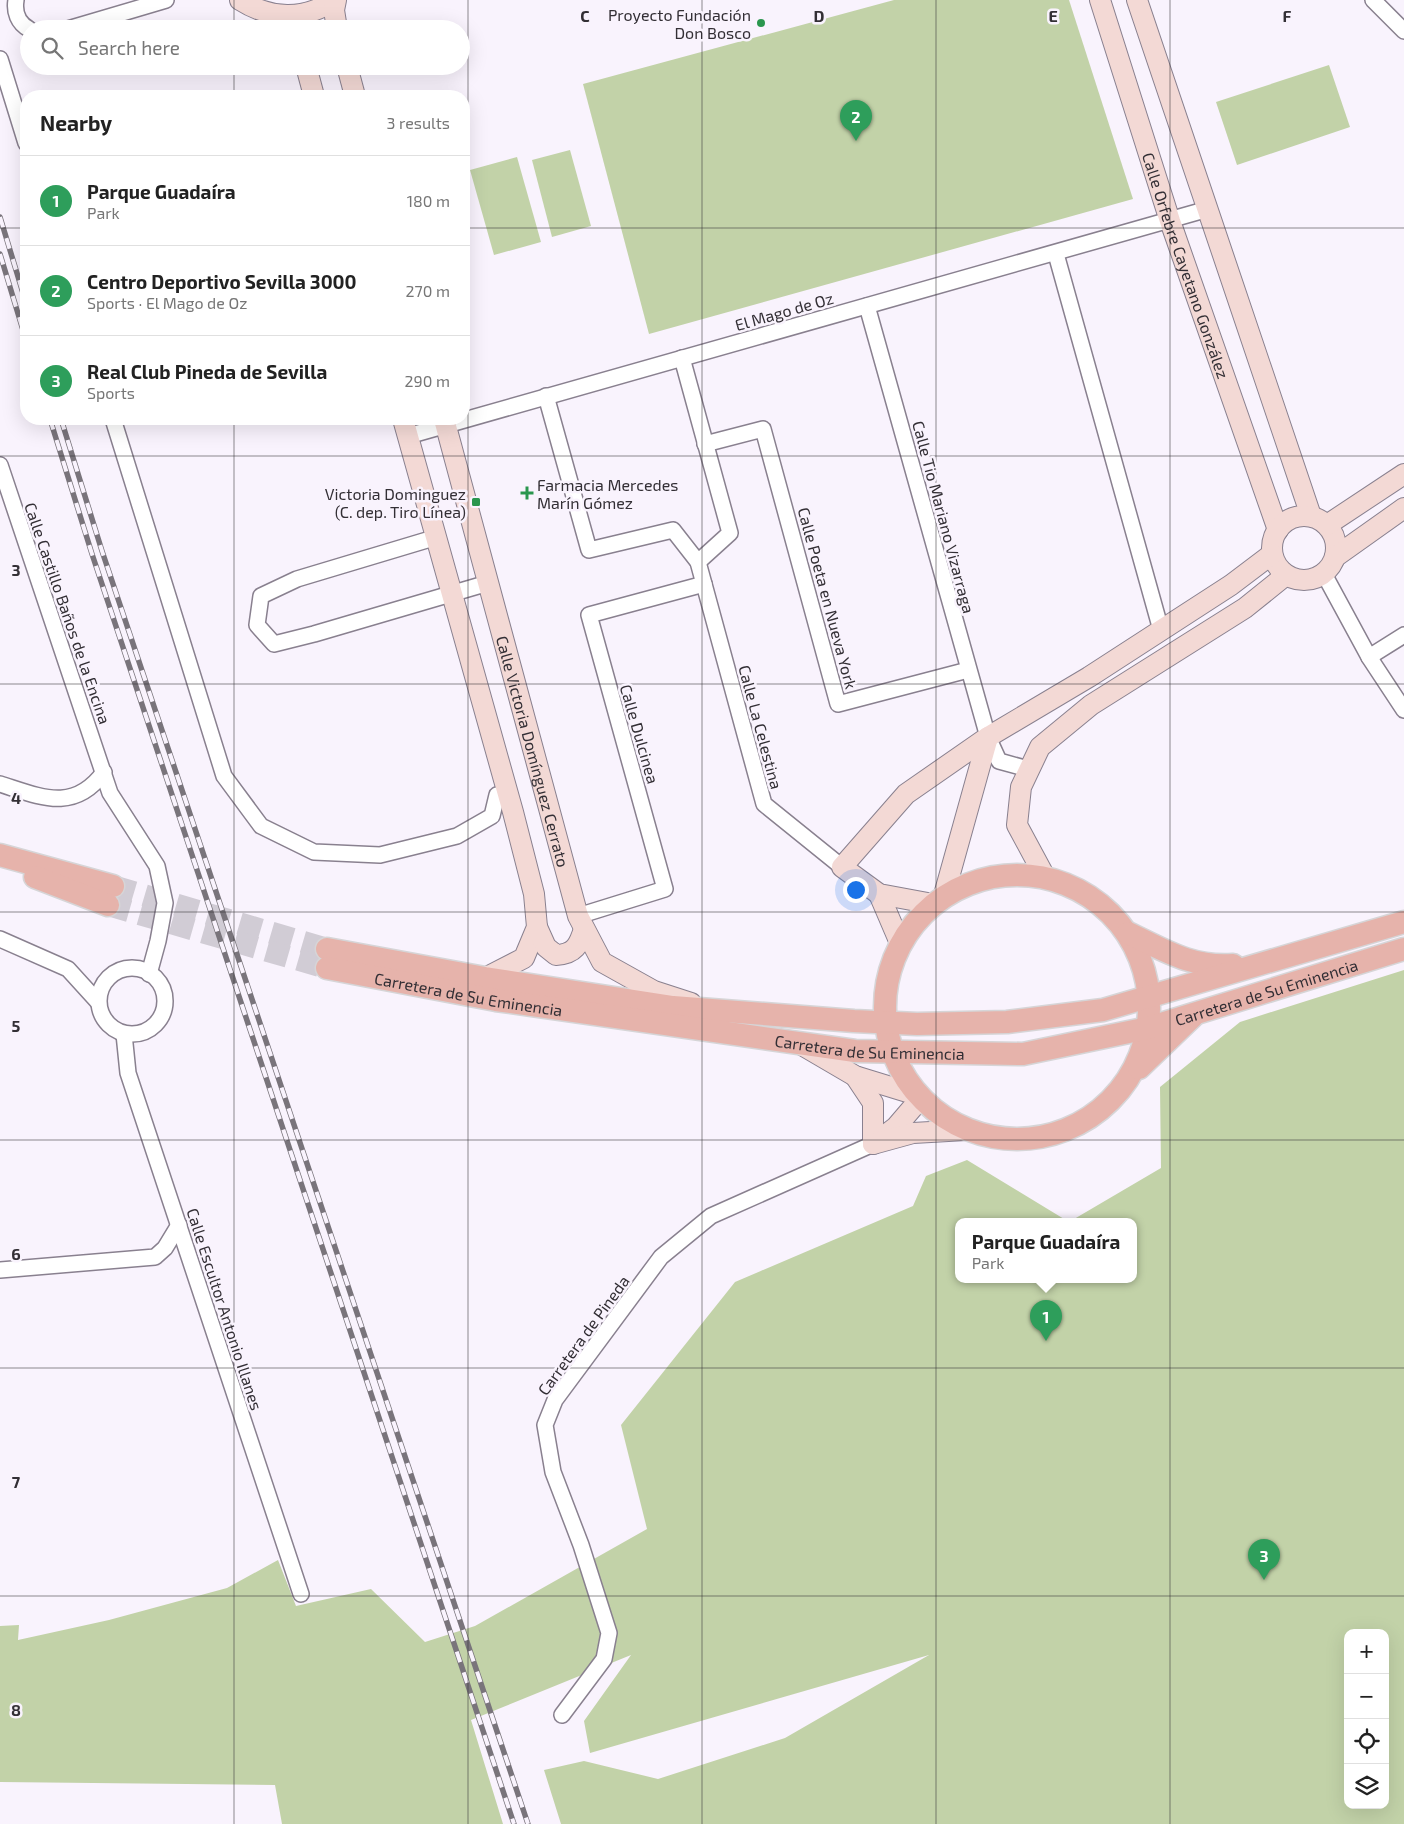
<!DOCTYPE html>
<html lang="en">
<head>
<meta charset="utf-8">
<style>
	:root { --surface:#fff; --page:#f2f2f2; --text:#222; --muted:#767676; --line:#e0e0e0; --accent:#0b8043 }
	body { margin:0; font-family:"Exo 2",sans-serif; background:var(--page); color:var(--text) }
	.controls { position:absolute; right:15px; bottom:15px; display:grid; overflow:hidden; border-radius:10px; box-shadow:0 5px 20px #0002 }
	.controls button { width:45px; height:45px; display:grid; place-items:center; padding:0; border:0; border-bottom:1px solid var(--line); background:var(--surface); color:var(--text); font:25px sans-serif }
	.you { position:absolute; left:855px; top:889px; width:18px; height:18px; margin:-12px; border:4px solid #fff; border-radius:50%; background:#1a73e8; box-shadow:0 0 0 8px #1a73e833 }
	.badge { display:grid; place-items:center; width:32px; height:32px; border-radius:50%; background:var(--accent); color:#fff; font-size:16px; font-weight:700 }
	.pin { position:absolute; translate:-50% -41px; filter:drop-shadow(0 1px 2px #0008) }
	.pin::after { content:''; position:absolute; top:26px; width:18px; height:15px; background:inherit; clip-path:polygon(0 0,100% 0,50% 100%) }
	.popup { position:absolute; left:955px; top:1218px; width:182px; height:65px; box-sizing:border-box; display:grid; place-content:center; border-radius:10px; background:var(--surface); filter:drop-shadow(0 1px 4px #0005); font-size:16px; white-space:nowrap; color:var(--muted) }
	.popup b { font-size:19px; color:var(--text) }
	.popup::after { content:''; position:absolute; left:50%; top:100%; margin-left:-10px; border:10px solid transparent; border-top-color:var(--surface) }
	.list { margin:0; padding:0; list-style:none }
	h2 { display:flex; justify-content:space-between; align-items:center; height:65px; margin:0; padding:0 20px; font-size:21px }
	h2 small { font-size:16px; font-weight:400; color:var(--muted) }
	.list li { display:grid; grid-template-columns:32px 1fr auto; gap:15px; align-items:center; box-sizing:border-box; height:90px; padding:0 20px; border-top:1px solid var(--line) }
	.list b { display:block; font-size:19px; white-space:nowrap }
	.list p { margin:0; font-size:16px; white-space:nowrap; color:var(--muted) }
	.list em { font-size:16px; font-style:normal; color:var(--muted) }
	.icon { flex:none; width:28px; height:28px; fill:none; stroke:currentColor; stroke-width:2; stroke-linecap:round; stroke-linejoin:round }
	.map { position:relative; flex:none; width:1404px; height:1824px; overflow:hidden }
	.search { position:absolute; background:var(--surface); box-shadow:0 5px 20px #0002; left:20px; top:20px; width:450px; height:55px; display:flex; align-items:center; gap:12px; box-sizing:border-box; padding:0 18px; border-radius:28px; color:var(--muted); font-size:19px }
	.panel { position:absolute; background:var(--surface); box-shadow:0 5px 20px #0002; left:20px; top:90px; width:450px; height:335px; border-radius:20px }
	.map>svg:first-child { display:block }
</style>
</head>
<body>
<div class="map">
<svg width="1404" height="1824" viewBox="0 0 1404 1824">
	<rect width="100%" height="100%" fill="#f9f3fd"/>
	<g fill="#c2d2a8" fill-rule="evenodd">
		<polygon points="894,0 1069,0 1133,199 649,334 583,84"/>
		<polygon points="1329,65 1350,127 1237,165 1216,102"/>
		<polygon points="570,150 591,226 552,237 532,160"/>
		<polygon points="517,157 541,242 494,255 470,170"/>
		<path d="M1404 970V1824H561L544 1770 584 1761 658 1779 785 1738 929 1655 590 1753 584 1721 631 1655 471 1720 503 1824H282L275 1785 0 1782V1626L19 1625 18 1640 109 1620 227 1588 278 1560 296 1606 371 1589 425 1642 475 1626 647 1529 621 1425 735 1282 913 1206 926 1176 967 1160 1069 1222 1161 1168 1160 1087 1240 1022ZM958 1222H1134V1280H958ZM1348 1633H1385V1805H1348Z"/>
	</g>
	<g fill="none" stroke-linecap="round" stroke-linejoin="round">
		<g stroke="#d1ccd5" stroke-width="22" stroke-dasharray="22 11" stroke-linecap="butt">
			<polyline points="113,886 327,949"/>
			<polyline points="108,905 327,968"/>
		</g>
		<defs>
			<g id="street">
				<path d="M16 0C14 12 18 23 29 29"/>
				<polyline points="1373,0 1404,31"/>
				<polyline points="68,29 166,0"/>
				<polyline points="0,59 26,143"/>
				<polyline points="1056,254 1161,630"/>
				<polyline points="867,306 988,737 999,761 1028,769"/>
				<polyline points="682,358 730,533 698,562"/>
				<polyline points="546,396 589,550 673,530 698,562 764,804 842,867"/>
				<polyline points="113,419 224,776 261,826 314,852 380,855 457,836 492,816 497,795"/>
				<polyline points="408,436 1208,209"/>
				<polyline points="705,444 763,429 838,704 968,670"/>
				<polyline points="0,465 110,793 157,866 165,903 158,941 149,974"/>
				<polyline points="437,537 297,579 261,596 257,625 274,644 314,634 488,583"/>
				<polyline points="1324,574 1369,657 1404,710"/>
				<polyline points="1369,657 1404,635"/>
				<path d="M0 784C41 797 74 813 104 772"/>
				<polyline points="578,916 665,889 589,615 704,584"/>
				<polyline points="0,939 68,969 98,1002"/>
				<circle cx="132" cy="1001" r="33"/>
				<polyline points="124,1034 128,1073 301,1594"/>
				<polyline points="0,1270 155,1257 165,1248 179,1225"/>
				<polyline points="562,1715 604,1659 609,1633 581,1545 553,1472 545,1425 555,1400 661,1257 711,1216 873,1144"/>
			</g>
			<g id="secondary">
				<path d="M240 0C270 19 304 21 334 0"/>
				<polyline points="336,0 334,10 337,29"/>
				<path id="s1" d="M1100 0 1170 221 1278 530"/>
				<polyline points="1137,0 1311,516"/>
				<polyline points="306,66 314,96"/>
				<polyline points="347,66 355,96"/>
				<polyline points="403,419 513,812 534,894 537,927 524,958 485,978"/>
				<path id="s2" d="M444 419 578 916 602 962 654 991 691 1003"/>
				<circle cx="1304" cy="548" r="32"/>
				<polyline points="1327,525 1404,474"/>
				<polyline points="1335,557 1404,508"/>
				<polyline points="1045,877 1017,825 1021,787 1040,747 1091,705 1245,608 1286,575"/>
				<polyline points="879,894 900,943"/>
				<polyline points="944,895 988,737"/>
				<polyline points="933,904 879,894 842,867 906,794 988,737 1089,677 1231,585 1272,554"/>
				<path d="M537 927 546 947 556 955C575 954 579 945 584 929"/>
				<polyline points="802,1045 855,1076 917,1095"/>
				<polyline points="855,1076 873,1103 873,1144"/>
				<polyline points="879,1140 896,1127 920,1099"/>
				<polyline points="873,1144 913,1133 966,1130"/>
			</g>
			<g id="primary">
				<polyline points="0,855 113,886"/>
				<circle cx="1017" cy="1007" r="132"/>
				<polyline points="35,877 108,905"/>
				<path d="M1128 933C1164 950 1191 968 1233 965"/>
				<polyline points="327,949 485,978 673,1007 854,1021 917,1024 1007,1022 1103,1010 1404,922"/>
				<path id="s3" d="M327 968 496 1000 855 1051 1023 1054 1148 1028 1404 949"/>
				<polyline points="1139,1068 1192,1017"/>
			</g>
		</defs>
		<use href="#street" stroke="#89808f" stroke-width="18"/>
		<use href="#secondary" stroke="#89808f" stroke-width="22"/>
		<use href="#primary" stroke="#d6d5d7" stroke-width="25"/>
		<use href="#street" stroke="#fff" stroke-width="15"/>
		<use href="#secondary" stroke="#f3d9d5" stroke-width="20"/>
		<use href="#primary" stroke="#e6b3ab" stroke-width="22"/>
		<defs>
			<g id="rail">
				<polyline points="0,217 26,303"/>
				<polyline points="0,254 26,340"/>
				<polyline points="50,419 92,554 514,1824"/>
				<polyline points="61,419 102,551 528,1824"/>
			</g>
		</defs>
		<use href="#rail" stroke="#79747b" stroke-width="5.5"/>
		<use href="#rail" stroke="#f9f3fd" stroke-width="4" stroke-dasharray="11" stroke-linecap="butt"/>
	</g>
	<path fill="none" stroke="#332f35" stroke-width="1" stroke-opacity="0.55" d="M234 0V29M468 0V1824M702 0V1824M936 0V1824M1170 0V1824M234 66V96M0 228H26M464 228H1404M234 419V1824M0 456H1404M0 684H1404M0 912H1404M0 1140H1404M0 1368H1404M0 1596H1404"/>
	<g fill="#2a964e" stroke="#f9f3fd" stroke-width="2">
		<circle cx="761" cy="23" r="5"/>
		<path d="M524.5 485.5h5v5h5v5h-5v5h-5v-5h-5v-5h5z"/>
		<rect x="471" y="497" width="10" height="10" rx="2.5"/>
	</g>
	<g text-anchor="middle" dominant-baseline="central" stroke-width="5" stroke-linejoin="round" paint-order="stroke">
		<g font-size="16" fill="#332f35" stroke="#f9f3fd" text-anchor="end">
			<text x="751" y="14">Proyecto Fundación<tspan x="751" dy="18">Don Bosco</tspan></text>
			<text x="537" y="484" text-anchor="start">Farmacia Mercedes<tspan x="537" dy="18">Marín Gómez</tspan></text>
			<text x="466" y="493">Victoria Dominguez<tspan x="466" dy="18">(C. dep. Tiro Línea)</tspan></text>
		</g>
		<g font-size="16" fill="#332f35" stroke="#f9f3fd">
			<text stroke="none"><textPath href="#s1" startOffset="279">Calle Orfebre Cayetano González</textPath></text>
			<text transform="translate(784 311) rotate(-16)">El Mago de Oz</text>
			<text transform="translate(944 517) rotate(75)">Calle Tio Mariano Vizarraga</text>
			<text transform="translate(828 598) rotate(75)">Calle Poeta en Nueva York</text>
			<text transform="translate(68 613) rotate(71)">Calle Castillo Baños de la Encina</text>
			<text transform="translate(761 727) rotate(75)">Calle La Celestina</text>
			<text transform="translate(640 734) rotate(74)">Calle Dulcinea</text>
			<text stroke="none"><textPath href="#s2" startOffset="344">Calle Victoria Domínguez Cerrato</textPath></text>
			<text stroke="none"><textPath href="#s3" startOffset="954">Carretera de Su Eminencia</textPath></text>
			<text stroke="none"><textPath href="#s3" startOffset="144">Carretera de Su Eminencia</textPath></text>
			<text stroke="none"><textPath href="#s3" startOffset="549">Carretera de Su Eminencia</textPath></text>
			<text transform="translate(225 1309) rotate(72)">Calle Escultor Antonio Illanes</text>
			<text transform="translate(583 1335) rotate(-54)">Carretera de Pineda</text>
		</g>
	</g>
	<g font-size="16" text-anchor="middle" font-weight="bold" fill="#332f35" stroke="#f9f3fd" stroke-width="5" stroke-linejoin="round" paint-order="stroke">
		<text x="585" y="22">C</text>
		<text x="819" y="22">D</text>
		<text x="1053" y="22">E</text>
		<text x="1287" y="22">F</text>
		<text x="16" y="576">3</text>
		<text x="16" y="804">4</text>
		<text x="16" y="1032">5</text>
		<text x="16" y="1260">6</text>
		<text x="16" y="1488">7</text>
		<text x="16" y="1716">8</text>
	</g>
</svg>
<div class="controls">
<button>+</button>
<button>−</button>
<button><svg class="icon" aria-label="locate" viewBox="0 0 24 24"><circle cx="12" cy="12" r="6"/><path d="M12 2v4M12 18v4M2 12h4M18 12h4"/></svg></button>
<button><svg class="icon" aria-label="layers" viewBox="0 0 24 24"><path d="M12 4l9 5-9 5-9-5zM3 14l9 5 9-5"/></svg></button>
</div>
<div class="you"></div>
<div class="pin badge" style="left:1046px;top:1341px;background:#2e9e5b">1</div>
<div class="popup"><b>Parque Guadaíra</b>Park</div>
<div class="pin badge" style="left:856px;top:141px;background:#2e9e5b">2</div>
<div class="pin badge" style="left:1264px;top:1580px;background:#2e9e5b">3</div>
<div class="search"><svg class="icon" aria-label="search" viewBox="0 0 24 24"><circle cx="10" cy="10" r="6"/><path d="M15 15l6 6"/></svg>Search here</div>
<section class="panel">
<h2>Nearby<small>3 results</small></h2>
<ul class="list">
<li><span class="badge" style="background:#2e9e5b">1</span><div><b>Parque Guadaíra</b><p>Park</p></div><em>180 m</em></li>
<li><span class="badge" style="background:#2e9e5b">2</span><div><b>Centro Deportivo Sevilla 3000</b><p>Sports · El Mago de Oz</p></div><em>270 m</em></li>
<li><span class="badge" style="background:#2e9e5b">3</span><div><b>Real Club Pineda de Sevilla</b><p>Sports</p></div><em>290 m</em></li>
</ul>
</section>
</div>
</body>
</html>
